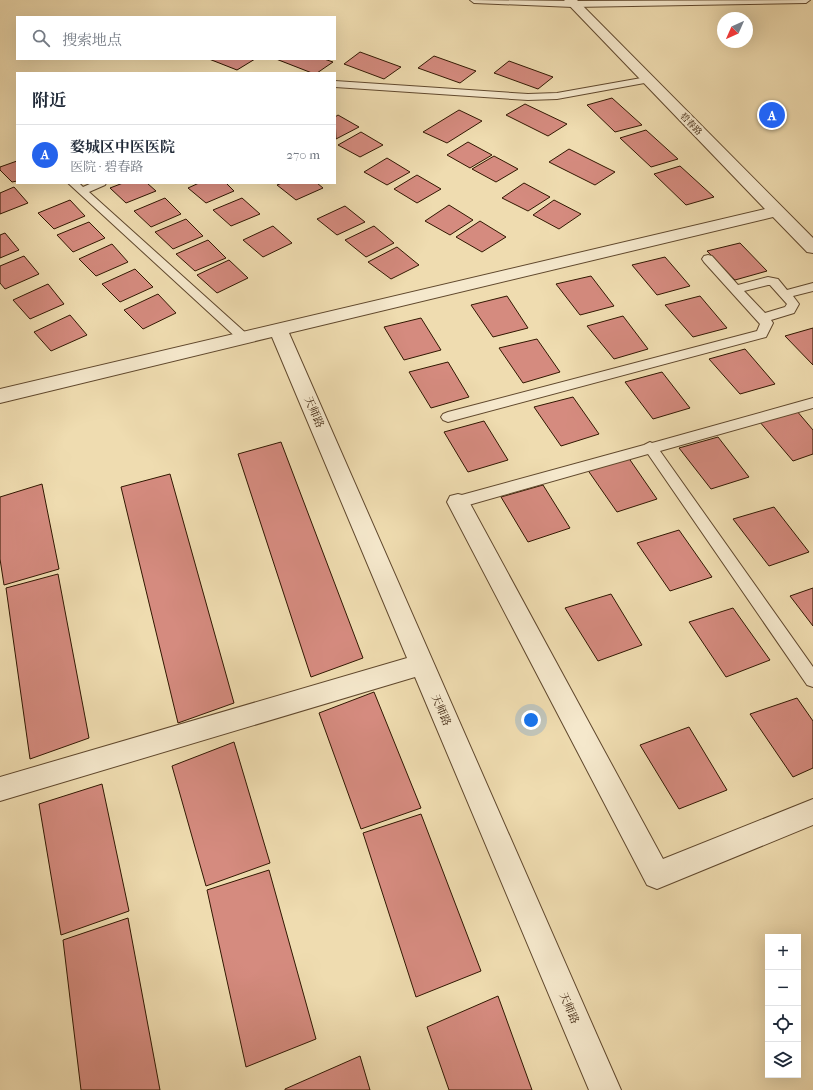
<!DOCTYPE html>
<html lang="zh">
<head>
<meta charset="utf-8">
<style>
	:root { --surface:#fff; --page:#f6f6f7; --text:#1f2937; --muted:#747a83; --line:#e0e1e3; --accent:#2563eb }
	body { margin:0; font-family:"IM FELL French Canon","Noto Serif SC",serif; background:var(--page); color:var(--text) }
	.controls { position:absolute; right:12px; bottom:12px; display:grid; overflow:hidden; border-radius:0px; box-shadow:0 4px 16px #0002 }
	.controls button { width:36px; height:36px; display:grid; place-items:center; padding:0; border:0; border-bottom:1px solid var(--line); background:var(--surface); color:var(--text); font:20px sans-serif }
	.compass { position:absolute; left:717px; top:12px; width:36px; height:36px; border-radius:50%; background:var(--surface); box-shadow:0 4px 16px #0002; rotate:225deg }
	.you { position:absolute; left:531px; top:720px; width:14px; height:14px; margin:-10px; border:3px solid #fff; border-radius:50%; background:#1a73e8; box-shadow:0 0 0 6px #1a73e833 }
	.badge { display:grid; place-items:center; width:26px; height:26px; border-radius:50%; background:var(--accent); color:#fff; font-size:13px; font-weight:700 }
	.pin { position:absolute; translate:-50% -50%; border:2px solid #fff; box-shadow:0 1px 4px #0006 }
	.list { margin:0; padding:0; list-style:none }
	h2 { display:flex; justify-content:space-between; align-items:center; height:52px; margin:0; padding:0 16px; font-size:17px }
	h2 small { font-size:13px; font-weight:400; color:var(--muted) }
	.list li { display:grid; grid-template-columns:26px 1fr auto; gap:12px; align-items:center; box-sizing:border-box; height:60px; padding:0 16px; border-top:1px solid var(--line) }
	.list b { display:block; font-size:15px; white-space:nowrap }
	.list p { margin:0; font-size:13px; white-space:nowrap; color:var(--muted) }
	.list em { font-size:13px; font-style:normal; color:var(--muted) }
	.icon { flex:none; width:22px; height:22px; fill:none; stroke:currentColor; stroke-width:2; stroke-linecap:round; stroke-linejoin:round }
	.map { position:relative; flex:none; width:813px; height:1090px; overflow:hidden }
	.search { position:absolute; background:var(--surface); box-shadow:0 4px 16px #0002; left:16px; top:16px; width:320px; height:44px; display:flex; align-items:center; gap:10px; box-sizing:border-box; padding:0 14px; border-radius:0px; color:var(--muted); font-size:15px }
	.panel { position:absolute; background:var(--surface); box-shadow:0 4px 16px #0002; left:16px; top:72px; width:320px; height:112px; border-radius:0px }
	.map>svg:first-child { display:block }
</style>
</head>
<body>
<div class="map">
<svg width="813" height="1090" viewBox="0 0 813 1090">
	<rect width="100%" height="100%" fill="#efdcb0"/>
	<filter id="stains"><feTurbulence type="fractalNoise" baseFrequency=".005" numOctaves="4"/><feColorMatrix values="0 0 0 0 .2 0 0 0 0 .09 0 0 0 0 .02 0 0 0 .5 -.17"/></filter>
	<radialGradient id="worn" r=".72"><stop offset=".6" stop-color="#630" stop-opacity="0"/><stop offset="1" stop-color="#630" stop-opacity=".3"/></radialGradient>
	<g fill="#d58b7f" stroke="#311701">
		<polygon points="360,52 401,67 384,79 344,64"/>
		<polygon points="434,56 476,71 460,83 418,68"/>
		<polygon points="209,59 255,59 237,70"/>
		<polygon points="276,59 324,59 333,62 317,73 312,73"/>
		<polygon points="509,61 553,77 538,89 494,73"/>
		<polygon points="612,98 642,125 615,132 587,105"/>
		<polygon points="525,104 567,124 548,136 506,115"/>
		<polygon points="459,110 482,121 447,143 423,132"/>
		<polygon points="338,115 359,127 336,139 335,117"/>
		<polygon points="646,130 678,159 651,167 620,138"/>
		<polygon points="361,132 383,145 360,157 338,145"/>
		<polygon points="468,142 492,155 470,168 447,155"/>
		<polygon points="569,149 615,172 595,185 549,162"/>
		<polygon points="494,156 518,169 496,182 472,169"/>
		<polygon points="387,158 410,172 387,185 364,172"/>
		<polygon points="17,161 17,181 12,182 0,170 0,167"/>
		<polygon points="680,166 714,197 686,205 654,174"/>
		<polygon points="417,175 441,189 417,203 394,189"/>
		<polygon points="123,183 147,183 156,191 126,203 110,188"/>
		<polygon points="199,183 226,183 234,191 206,203 188,188"/>
		<polygon points="282,183 317,183 323,188 296,200 277,185"/>
		<polygon points="524,183 550,197 528,211 502,198"/>
		<polygon points="14,187 28,203 0,214 0,193"/>
		<polygon points="165,198 181,214 151,227 134,211"/>
		<polygon points="242,198 260,214 231,226 213,210"/>
		<polygon points="70,200 85,216 54,229 38,213"/>
		<polygon points="554,200 581,214 559,229 533,215"/>
		<polygon points="449,205 473,220 450,235 425,221"/>
		<polygon points="345,206 365,222 337,235 317,219"/>
		<polygon points="186,219 203,236 173,249 155,232"/>
		<polygon points="480,221 506,237 482,252 456,237"/>
		<polygon points="89,222 105,238 73,252 57,235"/>
		<polygon points="273,226 292,243 263,257 243,240"/>
		<polygon points="374,226 394,243 366,257 345,240"/>
		<polygon points="5,233 19,250 0,258 0,235"/>
		<polygon points="208,240 226,258 195,271 176,254"/>
		<polygon points="740,243 767,271 735,280 707,251"/>
		<polygon points="112,244 128,262 96,276 79,259"/>
		<polygon points="397,247 419,265 391,279 368,262"/>
		<polygon points="24,256 39,274 5,289 0,283 0,266"/>
		<polygon points="665,257 690,286 657,295 632,265"/>
		<polygon points="229,260 248,278 217,293 197,275"/>
		<polygon points="135,269 153,287 120,302 102,284"/>
		<polygon points="591,276 614,306 580,315 556,284"/>
		<polygon points="48,284 64,304 30,319 13,300"/>
		<polygon points="158,294 176,313 143,329 124,310"/>
		<polygon points="507,296 528,328 493,337 471,305"/>
		<polygon points="700,296 727,328 693,337 665,305"/>
		<polygon points="70,315 87,335 51,351 34,332"/>
		<polygon points="623,316 648,349 614,359 587,326"/>
		<polygon points="421,318 441,350 404,360 384,327"/>
		<polygon points="813,328 813,365 785,336"/>
		<polygon points="537,339 560,372 523,383 499,348"/>
		<polygon points="745,349 775,384 740,394 709,359"/>
		<polygon points="448,362 469,397 431,408 409,372"/>
		<polygon points="662,372 690,408 653,419 625,382"/>
		<polygon points="573,397 599,434 561,446 534,407"/>
		<polygon points="796,410 813,430 813,454 793,461 759,421"/>
		<polygon points="484,421 508,460 468,472 444,432"/>
		<polygon points="718,437 749,477 711,489 679,448"/>
		<polygon points="281,442 363,658 311,677 238,454"/>
		<polygon points="628,457 657,499 617,512 587,469"/>
		<polygon points="170,474 234,703 178,723 121,487"/>
		<polygon points="42,484 59,569 4,585 0,559 0,497"/>
		<polygon points="543,485 570,528 528,542 501,497"/>
		<polygon points="774,507 809,552 769,566 733,519"/>
		<polygon points="679,530 712,577 670,591 637,543"/>
		<polygon points="58,574 89,738 30,759 6,588"/>
		<polygon points="813,588 813,626 790,596"/>
		<polygon points="611,594 642,645 598,661 565,608"/>
		<polygon points="733,608 770,660 726,677 689,622"/>
		<polygon points="374,692 421,808 361,829 319,713"/>
		<polygon points="797,698 813,721 813,768 793,777 750,714"/>
		<polygon points="689,727 727,790 679,809 640,745"/>
		<polygon points="234,742 270,863 206,886 172,766"/>
		<polygon points="102,784 129,911 61,935 39,804"/>
		<polygon points="421,814 481,971 416,997 363,833"/>
		<polygon points="269,870 316,1039 246,1067 207,890"/>
		<polygon points="128,918 160,1090 81,1090 63,940"/>
		<polygon points="498,996 532,1090 449,1090 427,1027"/>
		<polygon points="360,1056 370,1090 285,1090 285,1089"/>
	</g>
	<g fill="none" stroke-linecap="round" stroke-linejoin="round">
		<defs>
			<g id="service">
				<polygon points="470,0 573,1 810,0 806,3 573,7 474,3"/>
				<polygon points="647,77 652,80 650,82 557,99 528,100 335,87 335,81 528,94 557,93"/>
				<polygon points="68,183 79,183 83,187 92,183 106,183 105,185 89,192 248,335 250,338 248,341 244,342 240,341"/>
				<path d="M708 255 712 256 738 285 768 277 778 279 787 290 813 283V291L793 296 799 304 794 313 771 320 773 323 766 337 448 422 443 420 441 417 443 414 448 412 757 331 760 324 704 262 702 259 704 256ZM768 285H770L787 304 785 307 765 313 744 291Z"/>
				<polygon points="813,398 813,408 660,451 813,667 813,687 807,685 648,454 458,508 453,506 451,502 453,498 458,496 644,445 650,442 652,443"/>
			</g>
			<g id="minor">
				<polygon points="564,0 577,0 813,238 813,253 807,252 773,217 289,333 621,1090 589,1090 415,677 0,801 0,777 407,658 272,337 0,403 0,389 765,209"/>
				<polygon points="458,494 466,496 663,859 813,799 813,825 657,889 647,885 447,502 450,496"/>
			</g>
		</defs>
		<use href="#service" stroke="#60482d" stroke-width="2"/>
		<use href="#minor" stroke="#60482d" stroke-width="2"/>
		<use href="#service" fill="#f5e8cc" fill-rule="evenodd"/>
		<use href="#minor" fill="#f5e8cc" fill-rule="evenodd"/>
	</g>
	<g text-anchor="middle" dominant-baseline="central" stroke-width="4" stroke-linejoin="round" paint-order="stroke">
		<g font-size="9" fill="#311701" stroke="#f5e8cc">
			<text transform="translate(691 124) rotate(46)">碧春路</text>
		</g>
		<g font-size="11" fill="#311701" stroke="#f5e8cc">
			<text transform="translate(314 412) rotate(67)">天师路</text>
			<text transform="translate(441 710) rotate(67)">天师路</text>
			<text transform="translate(569 1008) rotate(67)">天师路</text>
		</g>
	</g>
	<rect width="100%" height="100%" filter="url(#stains)"/>
	<rect width="100%" height="100%" fill="url(#worn)"/>
</svg>
<div class="controls">
<button>+</button>
<button>−</button>
<button><svg class="icon" aria-label="locate" viewBox="0 0 24 24"><circle cx="12" cy="12" r="6"/><path d="M12 2v4M12 18v4M2 12h4M18 12h4"/></svg></button>
<button><svg class="icon" aria-label="layers" viewBox="0 0 24 24"><path d="M12 4l9 5-9 5-9-5zM3 14l9 5 9-5"/></svg></button>
</div>
<svg class="compass" viewBox="-18 -18 36 36"><path d="M0-13l5 13h-10z" fill="#e53935"/><path d="M0 13l5-13h-10z" fill="#747a83"/></svg>
<div class="you"></div>
<div class="pin badge" style="left:772px;top:115px">A</div>
<div class="search"><svg class="icon" aria-label="search" viewBox="0 0 24 24"><circle cx="10" cy="10" r="6"/><path d="M15 15l6 6"/></svg>搜索地点</div>
<section class="panel">
<h2>附近<small></small></h2>
<ul class="list">
<li><span class="badge">A</span><div><b>婺城区中医医院</b><p>医院 · 碧春路</p></div><em>270 m</em></li>
</ul>
</section>
</div>
</body>
</html>
